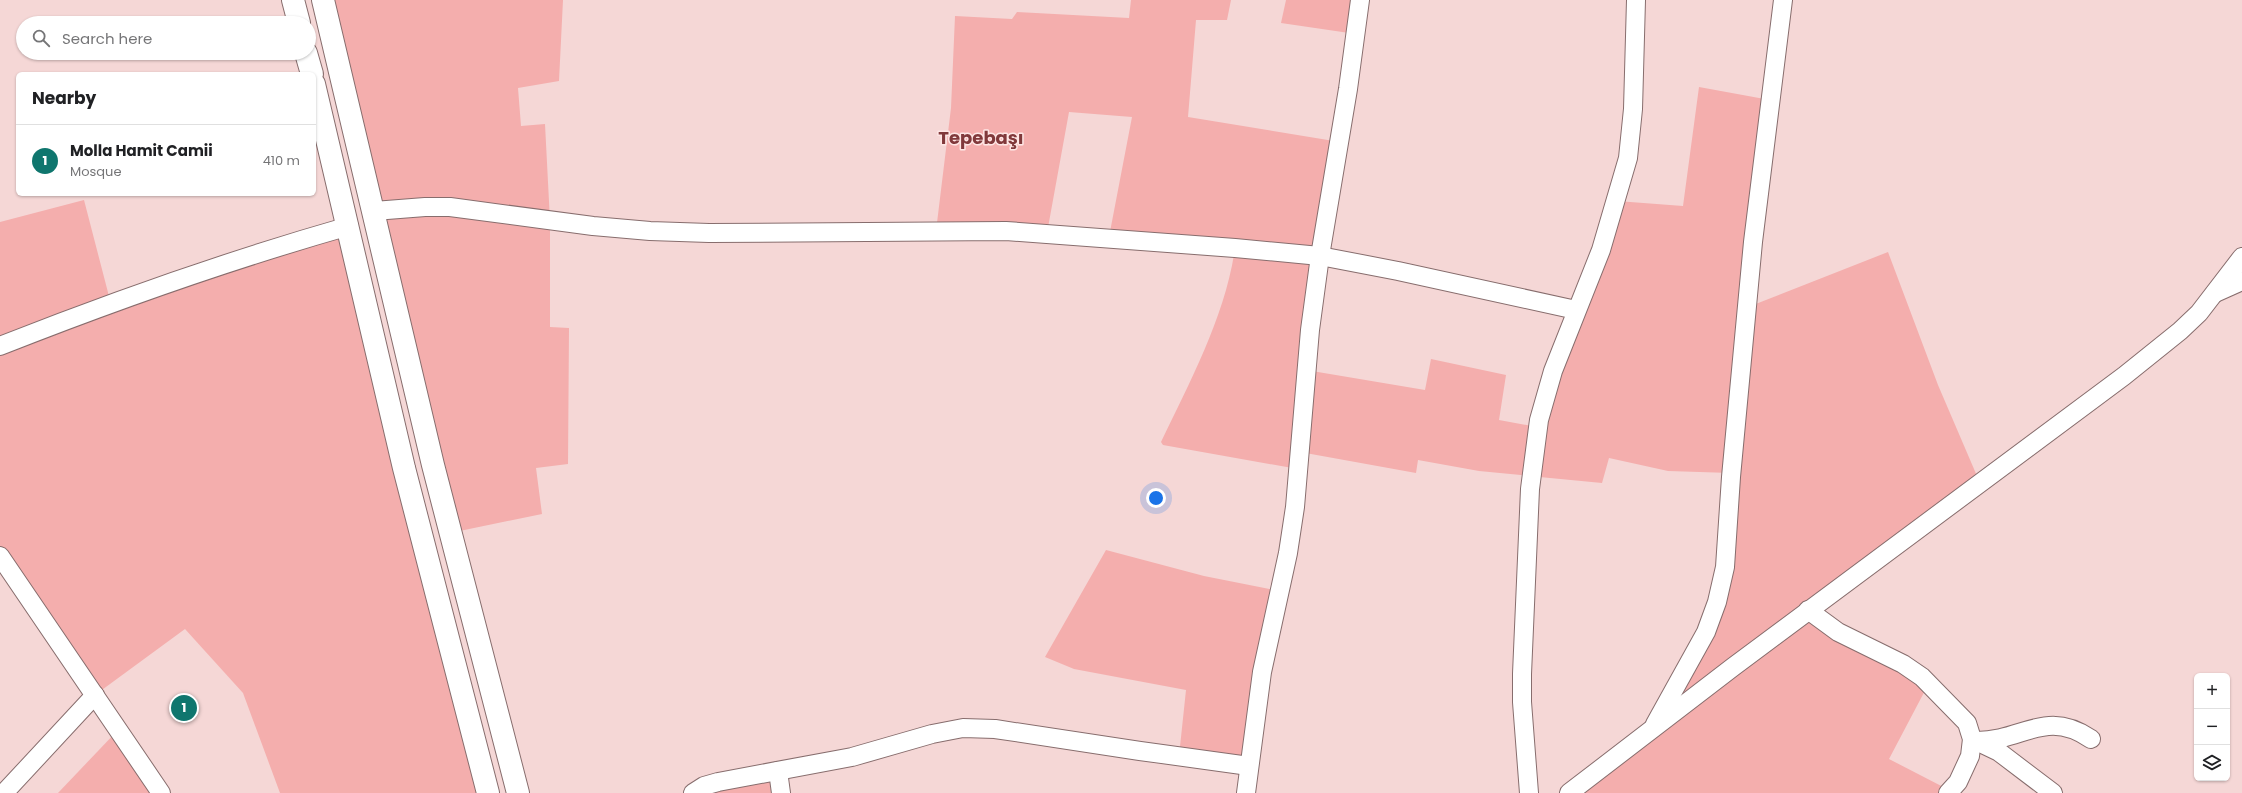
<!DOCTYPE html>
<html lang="en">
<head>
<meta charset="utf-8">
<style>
	:root { --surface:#fff; --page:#f2f2f2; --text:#202124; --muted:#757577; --line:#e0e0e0; --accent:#0f766e }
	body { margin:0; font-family:Poppins,sans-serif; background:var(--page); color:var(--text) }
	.controls { position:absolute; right:12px; bottom:12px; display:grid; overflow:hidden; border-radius:6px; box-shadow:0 1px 3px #0004 }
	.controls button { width:36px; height:36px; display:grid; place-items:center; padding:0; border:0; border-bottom:1px solid var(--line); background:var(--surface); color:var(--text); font:20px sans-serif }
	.you { position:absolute; left:1156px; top:498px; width:14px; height:14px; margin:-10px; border:3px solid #fff; border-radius:50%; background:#1a73e8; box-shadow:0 0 0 6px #1a73e833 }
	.badge { display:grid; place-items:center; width:26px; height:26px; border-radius:50%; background:var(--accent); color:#fff; font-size:13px; font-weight:700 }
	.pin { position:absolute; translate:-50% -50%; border:2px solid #fff; box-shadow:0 1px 4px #0006 }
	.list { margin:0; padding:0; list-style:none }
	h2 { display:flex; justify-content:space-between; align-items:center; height:52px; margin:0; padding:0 16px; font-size:17px }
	h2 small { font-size:13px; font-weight:400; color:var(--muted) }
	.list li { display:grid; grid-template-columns:26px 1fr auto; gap:12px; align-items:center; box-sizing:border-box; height:72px; padding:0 16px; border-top:1px solid var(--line) }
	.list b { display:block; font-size:15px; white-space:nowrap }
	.list p { margin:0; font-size:13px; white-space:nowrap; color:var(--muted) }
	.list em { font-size:13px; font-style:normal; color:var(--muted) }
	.icon { flex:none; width:22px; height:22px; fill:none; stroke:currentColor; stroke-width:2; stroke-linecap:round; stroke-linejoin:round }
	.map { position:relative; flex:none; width:2242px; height:793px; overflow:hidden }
	.search { position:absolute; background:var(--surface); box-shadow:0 1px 3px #0004; left:16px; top:16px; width:300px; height:44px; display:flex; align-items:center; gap:10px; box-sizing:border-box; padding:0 14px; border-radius:22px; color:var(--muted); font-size:15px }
	.panel { position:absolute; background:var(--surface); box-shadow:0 1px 3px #0004; left:16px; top:72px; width:300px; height:124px; border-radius:6px }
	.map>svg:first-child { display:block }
</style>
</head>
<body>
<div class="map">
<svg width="2242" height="793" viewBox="0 0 2242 793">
	<rect width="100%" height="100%" fill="#f5d7d6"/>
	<g fill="#f4aead">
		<polygon points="323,0 563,0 559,81 518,88 521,126 545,124 550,221 550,327 569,328 568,464 536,468 542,514 450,533"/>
		<path d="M1131 0H1231L1227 20H1196L1188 117 1340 142 1306 370 1425 390 1431 359 1506 375 1499 420 1537 427 1617 201 1683 206 1699 87 1770 100 1748 307 1888 252 1938 385 1980 483 1809 610 1929 683 1889 759 1951 791 1948 793H1569L1652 730 1706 632 1731 473 1668 471 1609 458 1602 483 1479 471 1418 460 1416 473 1300 452 1298 469 1163 445 1161 442C1190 382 1226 314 1235 248L1109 237 1132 117 1069 112 1047 233 936 231 951 108 955 16 1012 19 1017 12 1129 18Z"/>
		<polygon points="1286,0 1360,0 1356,34 1281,23"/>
		<polygon points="84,200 111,304 349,226 488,793 280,793 243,693 185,629 95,695 0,556 0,222"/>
		<polygon points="1106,550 1204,576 1280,591 1249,766 1179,756 1186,690 1074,669 1045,657"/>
		<polygon points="118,730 160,793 58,793"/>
		<polygon points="778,771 781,793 693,793"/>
	</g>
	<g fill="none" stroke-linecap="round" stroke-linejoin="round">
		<defs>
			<g id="minor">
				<polyline points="374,211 425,207 450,207 593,226 650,231 709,233 1006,231 1235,248 1320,256 1398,271 1576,310"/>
				<polyline points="2215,293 2242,281"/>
				<path d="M0 346C114 301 230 260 349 226"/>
				<polyline points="0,556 161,793"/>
				<polyline points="1808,610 1838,632 1903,664 1922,677 1967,723 1972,739 1970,756 1958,782 1948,793"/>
				<polyline points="1655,724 1706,632 1717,602 1725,567 1731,477 1753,242 1783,0"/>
				<polyline points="1976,741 1999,752 2053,793"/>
				<path d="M1977 741C2023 741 2046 708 2091 739"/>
				<polyline points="778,771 781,793"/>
				<polyline points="4,793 95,695"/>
				<polyline points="693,793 704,786 718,782 852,757 932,734 963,728 995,729 1140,751 1249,766"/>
				<polyline points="1246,793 1262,672 1288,553 1295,507 1310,330 1320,256 1348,89 1360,0"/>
				<polyline points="1529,793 1522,702 1522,674 1530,489 1539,420 1553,371 1601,250 1628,158 1633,109 1636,0"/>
				<polyline points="1569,793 1733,667 2124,376 2180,331 2199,313 2242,257"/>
			</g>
			<g id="major">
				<polyline points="293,0 299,23"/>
				<polyline points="323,0 433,465 518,793"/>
				<polyline points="306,53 312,74"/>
				<polyline points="314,84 404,468 488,793"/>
			</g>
		</defs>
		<use href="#minor" stroke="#876d6d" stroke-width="20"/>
		<use href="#major" stroke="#876d6d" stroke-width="24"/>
		<use href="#minor" stroke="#fff" stroke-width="18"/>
		<use href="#major" stroke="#fff" stroke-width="22"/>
	</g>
	<g text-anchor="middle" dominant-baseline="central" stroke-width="3" stroke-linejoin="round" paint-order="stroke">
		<g font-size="18" font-weight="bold" fill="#81393b" stroke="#fee6e5">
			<text x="981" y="137">Tepebaşı</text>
		</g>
	</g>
</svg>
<div class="controls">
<button>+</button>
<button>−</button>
<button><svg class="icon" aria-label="layers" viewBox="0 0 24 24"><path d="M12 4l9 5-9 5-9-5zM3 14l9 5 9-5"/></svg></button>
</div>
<div class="you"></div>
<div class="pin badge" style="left:184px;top:708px">1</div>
<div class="search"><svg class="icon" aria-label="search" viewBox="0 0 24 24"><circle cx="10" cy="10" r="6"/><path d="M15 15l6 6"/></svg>Search here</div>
<section class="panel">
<h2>Nearby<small></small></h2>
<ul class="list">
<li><span class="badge">1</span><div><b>Molla Hamit Camii</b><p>Mosque</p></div><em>410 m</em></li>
</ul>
</section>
</div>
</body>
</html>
